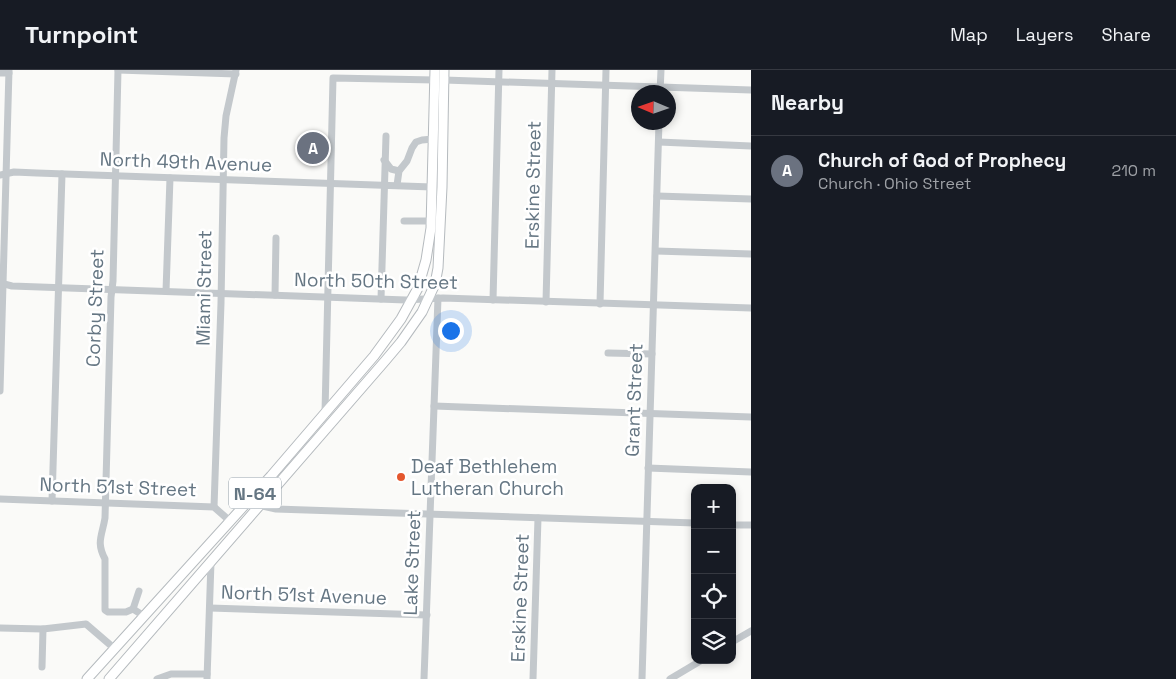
<!DOCTYPE html>
<html lang="en">
<head>
<meta charset="utf-8">
<style>
	:root { --surface:#171b24; --page:#242831; --text:#f1f3f6; --muted:#9ea1a6; --line:#363941; --accent:#8c9099 }
	body { margin:0; font-family:"Space Grotesk",sans-serif; background:var(--page); color:var(--text) }
	.controls { position:absolute; right:15px; bottom:15px; display:grid; overflow:hidden; border-radius:10px; box-shadow:0 2px 8px #0003 }
	.controls button { width:45px; height:45px; display:grid; place-items:center; padding:0; border:0; border-bottom:1px solid var(--line); background:var(--surface); color:var(--text); font:25px sans-serif }
	.compass { position:absolute; left:631px; top:15px; width:45px; height:45px; border-radius:50%; background:var(--surface); box-shadow:0 2px 8px #0003; rotate:272deg }
	.you { position:absolute; left:450px; top:260px; width:18px; height:18px; margin:-12px; border:4px solid #fff; border-radius:50%; background:#1a73e8; box-shadow:0 0 0 8px #1a73e833 }
	.badge { display:grid; place-items:center; width:32px; height:32px; border-radius:50%; background:var(--accent); color:#fff; font-size:16px; font-weight:700 }
	.pin { position:absolute; translate:-50% -50%; border:2px solid #fff; box-shadow:0 1px 5px #0006 }
	.list { margin:0; padding:0; list-style:none }
	h2 { display:flex; justify-content:space-between; align-items:center; height:65px; margin:0; padding:0 20px; font-size:21px }
	h2 small { font-size:16px; font-weight:400; color:var(--muted) }
	.list li { display:grid; grid-template-columns:32px 1fr auto; gap:15px; align-items:center; box-sizing:border-box; height:70px; padding:0 20px; border-top:1px solid var(--line) }
	.list b { display:block; font-size:19px; white-space:nowrap }
	.list p { margin:0; font-size:16px; white-space:nowrap; color:var(--muted) }
	.list em { font-size:16px; font-style:normal; color:var(--muted) }
	.icon { flex:none; width:28px; height:28px; fill:none; stroke:currentColor; stroke-width:2; stroke-linecap:round; stroke-linejoin:round }
	.map { position:relative; flex:none; width:751px; height:609px; overflow:hidden }
	header { display:flex; align-items:center; gap:30px; box-sizing:border-box; height:70px; padding:0 25px; background:var(--surface); border-bottom:1px solid var(--line) }
	header strong { font-size:24px }
	nav { display:flex; gap:28px; margin-inline-start:auto; font-size:18px }
	main { display:flex }
	aside { flex:1; background:var(--surface) }
	.map>svg:first-child { display:block }
</style>
</head>
<body>
<header>
<strong>Turnpoint</strong>
<nav><a>Map</a><a>Layers</a><a>Share</a></nav>
</header>
<main>
<div class="map">
<svg width="751" height="609" viewBox="0 0 751 609">
	<rect width="100%" height="100%" fill="#fafaf8"/>
	<g fill="none" stroke-linecap="round" stroke-linejoin="round">
		<defs>
			<g id="major">
				<polyline points="87,609 271,406 374,286 401,249 412,229 418,218 426,190 431,158 435,0"/>
				<polyline points="109,609 385,291 401,272 422,242 435,214 438,198 442,117 444,0"/>
			</g>
		</defs>
		<use href="#major" stroke="#b5babe" stroke-width="11"/>
		<g stroke="#c3c8cc" stroke-width="7">
			<path d="M118 0 113 211 111 227 105 448C102 466 96 472 105 489V540L108 542H126L133 539 144 546"/>
			<polyline points="118,0 236,4"/>
			<polyline points="0,3 9,3"/>
			<polyline points="444,10 751,20"/>
			<polyline points="660,22 661,0"/>
			<polyline points="659,72 751,76"/>
			<polyline points="384,90 391,99 399,101"/>
			<polyline points="0,105 14,102 37,103 432,117"/>
			<polyline points="397,115 399,101 407,91 412,78 416,72 422,70 433,69"/>
			<polyline points="657,126 751,129"/>
			<polyline points="404,151 431,151"/>
			<polyline points="656,181 751,184"/>
			<polyline points="0,213 12,216 406,230 443,228 751,238"/>
			<polyline points="166,221 170,108"/>
			<polyline points="275,225 276,168"/>
			<polyline points="381,229 386,66"/>
			<polyline points="493,230 499,0"/>
			<polyline points="546,232 552,0"/>
			<polyline points="600,234 606,0"/>
			<polyline points="608,283 652,284"/>
			<polyline points="0,321 9,0"/>
			<polyline points="434,336 751,347"/>
			<polyline points="325,342 333,8 435,10"/>
			<polyline points="648,398 751,402"/>
			<polyline points="0,429 214,437 230,451"/>
			<polyline points="52,431 62,104"/>
			<polyline points="258,435 276,439 695,453"/>
			<polyline points="214,437 221,233 224,68 226,46 236,0"/>
			<polyline points="732,455 751,455"/>
			<polyline points="210,538 427,545"/>
			<polyline points="133,539 139,521"/>
			<polyline points="0,558 43,559 86,554 115,579"/>
			<polyline points="732,572 751,561"/>
			<polyline points="42,597 43,559"/>
			<polyline points="157,609 171,604 207,604"/>
			<polyline points="207,609 211,492"/>
			<polyline points="424,609 438,228"/>
			<polyline points="533,609 538,448"/>
			<polyline points="642,609 659,52"/>
			<polyline points="670,609 702,590"/>
		</g>
		<use href="#major" stroke="#fff" stroke-width="9"/>
	</g>
	<circle fill="#e4572e" stroke="#fff" stroke-width="2" cx="401" cy="407" r="5"/>
	<g text-anchor="middle" dominant-baseline="central" stroke-width="5" stroke-linejoin="round" paint-order="stroke">
		<rect fill="#fff" stroke="#939fa8" stroke-width="1" x="229" y="407.5" width="52" height="31" rx="4"/>
		<g font-size="18" font-weight="bold" fill="#657683">
			<text x="255" y="423">N-64</text>
		</g>
		<g font-size="19" fill="#657683" stroke="#fff">
			<text transform="translate(186 92) rotate(2)">North 49th Avenue</text>
			<text transform="translate(533 115) rotate(-89)">Erskine Street</text>
			<text transform="translate(376 211) rotate(1)">North 50th Street</text>
			<text transform="translate(204 218) rotate(-89)">Miami Street</text>
			<text transform="translate(95 238) rotate(-88)">Corby Street</text>
			<text transform="translate(634 330) rotate(-88)">Grant Street</text>
			<text transform="translate(118 417) rotate(2)">North 51st Street</text>
			<text transform="translate(412 493) rotate(-88)">Lake Street</text>
			<text transform="translate(304 525) rotate(2)">North 51st Avenue</text>
			<text transform="translate(520 528) rotate(-88)">Erskine Street</text>
		</g>
		<g font-size="19" fill="#657683" stroke="#fff" text-anchor="start">
			<text x="411" y="396">Deaf Bethlehem<tspan x="411" dy="22">Lutheran Church</tspan></text>
		</g>
	</g>
</svg>
<div class="controls">
<button>+</button>
<button>−</button>
<button><svg class="icon" aria-label="locate" viewBox="0 0 24 24"><circle cx="12" cy="12" r="6"/><path d="M12 2v4M12 18v4M2 12h4M18 12h4"/></svg></button>
<button><svg class="icon" aria-label="layers" viewBox="0 0 24 24"><path d="M12 4l9 5-9 5-9-5zM3 14l9 5 9-5"/></svg></button>
</div>
<svg class="compass" viewBox="-18 -18 36 36"><path d="M0-13l5 13h-10z" fill="#e53935"/><path d="M0 13l5-13h-10z" fill="#9ea1a6"/></svg>
<div class="you"></div>
<div class="pin badge" style="left:313px;top:78px;background:#6b7280">A</div>
</div>
<aside>
<h2>Nearby<small></small></h2>
<ul class="list">
<li><span class="badge" style="background:#6b7280">A</span><div><b>Church of God of Prophecy</b><p>Church · Ohio Street</p></div><em>210 m</em></li>
</ul>
</aside>
</main>
</body>
</html>
